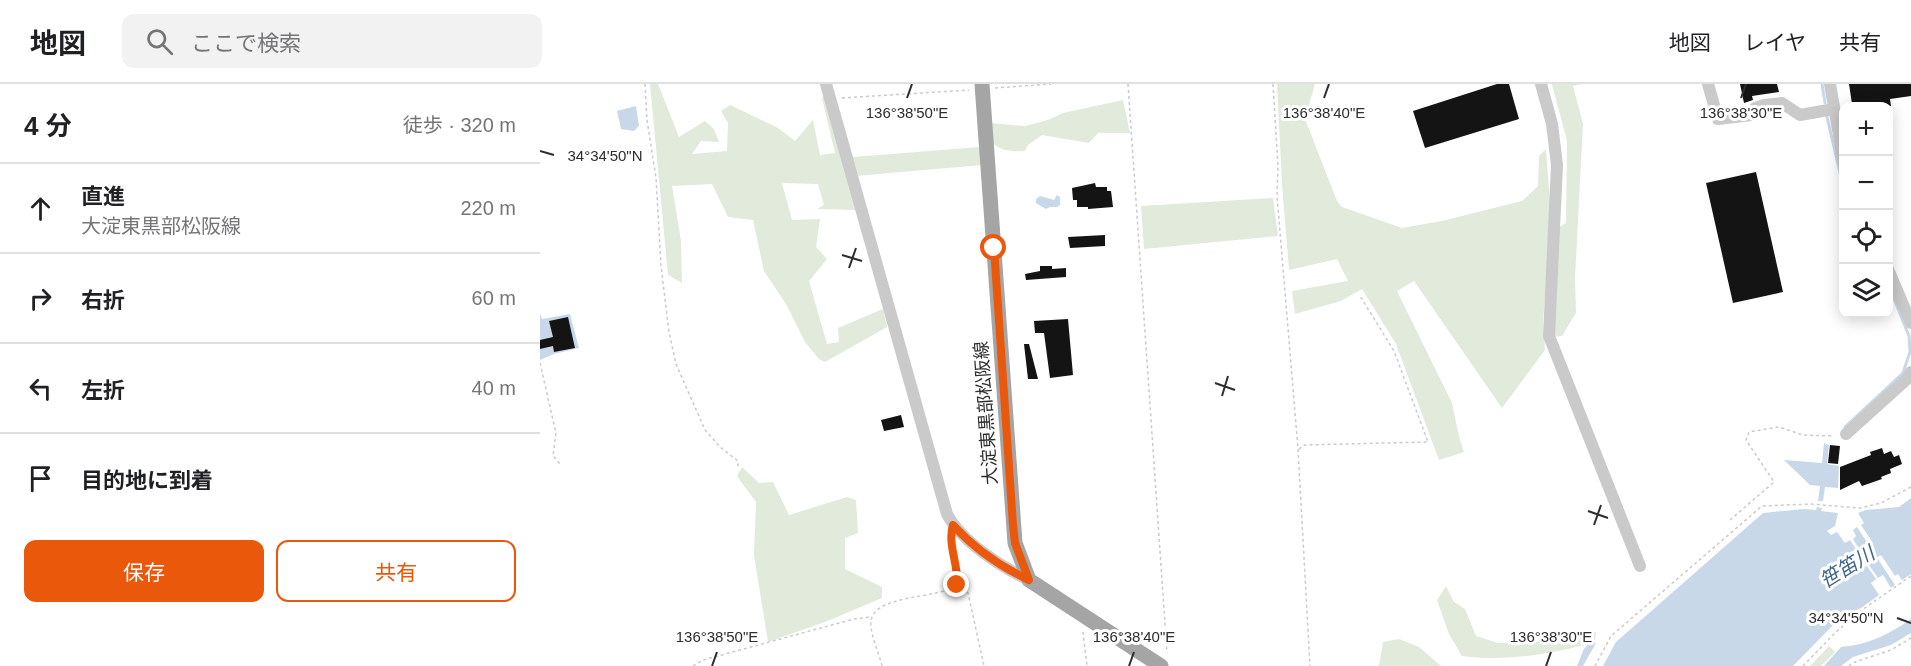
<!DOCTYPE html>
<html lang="ja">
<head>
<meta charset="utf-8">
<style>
	:root { --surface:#fff; --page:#f2f2f2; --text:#202124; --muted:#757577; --line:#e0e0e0; --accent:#ea580c }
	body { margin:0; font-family:Arial,"Noto Sans JP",sans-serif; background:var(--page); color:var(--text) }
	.controls { position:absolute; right:18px; top:18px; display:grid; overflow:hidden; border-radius:12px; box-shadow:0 3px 15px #0003 }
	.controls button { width:54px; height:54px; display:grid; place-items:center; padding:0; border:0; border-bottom:2px solid var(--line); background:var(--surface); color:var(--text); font:30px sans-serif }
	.stop { position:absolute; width:18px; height:18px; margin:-14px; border:4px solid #ea580c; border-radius:50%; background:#fff }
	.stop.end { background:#ea580c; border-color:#fff; box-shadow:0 2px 6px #0008 }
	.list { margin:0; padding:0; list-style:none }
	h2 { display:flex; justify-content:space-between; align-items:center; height:78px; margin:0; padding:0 24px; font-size:26px }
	h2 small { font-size:20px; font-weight:400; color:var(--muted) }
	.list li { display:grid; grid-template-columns:39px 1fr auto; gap:18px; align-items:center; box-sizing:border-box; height:90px; padding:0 24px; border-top:2px solid var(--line) }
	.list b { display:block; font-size:22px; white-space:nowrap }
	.list p { margin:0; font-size:20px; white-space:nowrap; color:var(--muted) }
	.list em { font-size:20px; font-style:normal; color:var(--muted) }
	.actions { display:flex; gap:12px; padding:18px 24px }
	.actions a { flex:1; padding:14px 0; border:2px solid var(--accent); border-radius:12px; text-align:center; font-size:21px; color:var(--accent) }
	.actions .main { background:var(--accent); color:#fff }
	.icon { flex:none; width:33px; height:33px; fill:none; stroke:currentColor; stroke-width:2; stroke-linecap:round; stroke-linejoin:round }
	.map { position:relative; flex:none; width:1371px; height:582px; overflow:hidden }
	header { display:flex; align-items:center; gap:36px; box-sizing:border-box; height:84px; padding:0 30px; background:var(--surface); border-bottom:2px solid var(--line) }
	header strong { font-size:28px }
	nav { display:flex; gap:33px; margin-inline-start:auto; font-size:21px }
	.search { width:420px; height:54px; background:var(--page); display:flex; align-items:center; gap:15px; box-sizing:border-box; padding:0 21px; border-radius:12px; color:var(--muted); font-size:22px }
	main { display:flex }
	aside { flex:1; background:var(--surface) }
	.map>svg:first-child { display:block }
</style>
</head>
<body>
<header>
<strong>地図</strong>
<div class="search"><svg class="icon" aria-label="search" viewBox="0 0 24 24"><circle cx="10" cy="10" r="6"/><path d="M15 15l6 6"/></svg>ここで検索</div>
<nav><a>地図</a><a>レイヤ</a><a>共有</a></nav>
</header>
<main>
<aside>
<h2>4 分<small>徒歩 · 320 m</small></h2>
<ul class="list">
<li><svg class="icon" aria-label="ahead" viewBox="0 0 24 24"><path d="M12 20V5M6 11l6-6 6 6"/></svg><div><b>直進</b><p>大淀東黒部松阪線</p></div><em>220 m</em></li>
<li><svg class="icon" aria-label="right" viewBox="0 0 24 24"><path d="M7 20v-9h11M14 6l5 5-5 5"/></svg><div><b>右折</b></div><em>60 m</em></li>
<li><svg class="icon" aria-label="left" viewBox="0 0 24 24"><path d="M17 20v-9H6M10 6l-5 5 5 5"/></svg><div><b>左折</b></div><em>40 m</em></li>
<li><svg class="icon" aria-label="arrive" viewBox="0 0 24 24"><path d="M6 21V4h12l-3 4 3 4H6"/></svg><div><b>目的地に到着</b></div></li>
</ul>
<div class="actions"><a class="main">保存</a><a>共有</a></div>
</aside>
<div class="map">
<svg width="1371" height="582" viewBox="0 0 1371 582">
	<rect width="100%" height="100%" fill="#fff"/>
	<g fill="#e1eadb">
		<polygon points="110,0 118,0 139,53 165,37 174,45 179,58 161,57 152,70 187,67 188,39 181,27 190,21 238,44 255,57 273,36 280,71 295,69 282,14 286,9 316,126 277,125 284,121 278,100 242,99 252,136 280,135 276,163 287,175 269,197 287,260 299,258 298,244 343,225 347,243 285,278 279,275 265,258 246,220 224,187 213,136 188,133 172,100 132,102 141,157 142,199 128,191"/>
		<polygon points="737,0 775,0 765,35 797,117 802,123 862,144 902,137 982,117 998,102 999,72 1006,65 1011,131 1003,238 1005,266 962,324 874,197 857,207 912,319 919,353 924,368 899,376 856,260 822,205 801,217 755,230 752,207 808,197 797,175 749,186 742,100"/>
		<polygon points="1012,0 1042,0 1033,2 1043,40 1035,194 1036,229 1022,252 1013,253 1018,144 1026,139 1027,57"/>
		<path d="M583 16 590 49H558L549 59 502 51 488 61 485 67C476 68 459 67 453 59 451 54 451 45 451 39L485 42 508 36 523 29Z"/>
		<polygon points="295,25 300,27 313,73 440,63 442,81 316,92"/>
		<polygon points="733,114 738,152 604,165 601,122"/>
		<polygon points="202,383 219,399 233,398 249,431 307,413 316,416 318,449 305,454 305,485 342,503 342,514 285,538 228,558 214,471 216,418 197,392"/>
		<path d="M906 502 914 518 925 525 936 552 958 559 1023 557 1042 550 1056 548 1055 558C1013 570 965 578 922 572L909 550 897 516Z"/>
		<polygon points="859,555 879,563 901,582 839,582 843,558"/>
		<polygon points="1289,562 1295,568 1281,582 1270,582"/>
	</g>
	<g fill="#c8d8e9">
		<polygon points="96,22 99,42 94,47 81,45 77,27"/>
		<polygon points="517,111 520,113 520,121 517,123 510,123 506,125 496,119 496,115 500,112 514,116"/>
		<polygon points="0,229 2,235 30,230 39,264 14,270 0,276"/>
		<polygon points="1284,359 1289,361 1287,380 1299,382 1298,404 1285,403 1283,417 1278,417 1280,402 1270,401 1244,376 1282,379"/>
		<polygon points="1371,414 1371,490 1362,496 1358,490 1355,492 1321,441 1324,439 1318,429 1326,426 1359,423"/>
		<polygon points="1277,423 1282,424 1281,427 1298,429 1295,442 1287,447 1291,451 1297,448 1305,459 1310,456 1319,470 1315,473 1322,484 1327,482 1336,495 1331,499 1339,511 1321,524 1301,533 1253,582 1063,582 1076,558 1223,429 1264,425 1276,426"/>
		<polygon points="1317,443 1355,501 1351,504 1343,491 1338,494 1329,481 1334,477 1326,466 1321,468 1313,455 1316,452 1313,446"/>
		<path d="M1371 535V549L1351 561 1313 573 1301 582H1284L1301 563C1328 561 1349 550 1371 535Z"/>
		<polygon points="1050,558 1056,559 1043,582 1037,582 1044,565"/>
	</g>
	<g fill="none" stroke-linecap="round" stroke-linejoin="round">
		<g stroke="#c8d8e9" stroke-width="3">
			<polyline points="1282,0 1285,19"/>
			<polyline points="1287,33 1304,106"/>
			<polyline points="1305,343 1363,289 1370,268 1369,252 1350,205"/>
		</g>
		<polyline stroke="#c8d8e9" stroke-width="18" points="1296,488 1371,442"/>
	</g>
	<g fill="#141414">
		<polygon points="957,0 969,0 979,35 885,64 873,27"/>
		<polygon points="1200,0 1237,0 1239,8 1212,12 1213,16 1204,19"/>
		<polygon points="1309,0 1371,0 1371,12 1350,15 1351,22 1322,22 1322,18 1312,20"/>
		<polygon points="1216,88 1243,208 1193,219 1166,99"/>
		<polygon points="555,99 556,103 567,103 567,107 571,107 573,123 548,125 548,123 537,123 537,116 533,116 532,104"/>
		<polygon points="565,151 565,162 530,164 528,153"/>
		<polygon points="500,182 512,182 512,185 526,184 526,193 486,196 485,190 500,187"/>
		<polygon points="28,233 35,264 14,268 13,262 0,265 0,256 13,253 9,237"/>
		<polygon points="528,235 533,291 510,294 504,249 495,249 494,237"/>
		<polygon points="484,260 489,260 498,295 488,295"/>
		<polygon points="361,331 364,343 344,347 341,336"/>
		<polygon points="1290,361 1300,362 1298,380 1288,379"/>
		<polygon points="1342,364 1344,370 1351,367 1354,373 1359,371 1362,380 1350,385 1351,389 1341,393 1342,395 1322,402 1319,397 1300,406 1300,383 1331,371 1330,368"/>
	</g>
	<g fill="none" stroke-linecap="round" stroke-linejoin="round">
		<g stroke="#cacaca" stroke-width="1.5" stroke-dasharray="3 3" stroke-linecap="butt">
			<polyline points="105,0 107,36 116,94 121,182 129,248 136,280 165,346 180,363 198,377 198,384"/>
			<polyline points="588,0 627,569"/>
			<polyline points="733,0 738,82 737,112 758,365 770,582"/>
			<polyline points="455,4 511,0"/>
			<polyline points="302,14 429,6"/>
			<polyline points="0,279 16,349 13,372 20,380"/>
			<polyline points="759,365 764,361 888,358 854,267 820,212"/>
			<polyline points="1190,436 1234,398 1206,356 1209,348 1239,343 1263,351 1293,352"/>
			<polyline points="419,499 428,509 444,582"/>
			<polyline points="543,548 547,582"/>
			<polyline points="153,582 163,576 314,535 330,533"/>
			<path d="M342 582C339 569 332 555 331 542 327 509 399 516 417 501L418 488 411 456"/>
			<polyline points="1055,582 1071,552 1222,422 1271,420 1320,424 1341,419 1371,403"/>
			<polyline points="1263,582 1295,549 1319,528 1371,492"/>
			<polyline points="1309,582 1312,579 1351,566 1371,554"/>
		</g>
		<g stroke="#cacaca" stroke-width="12">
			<path d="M286 0 407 430C421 457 461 483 489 496"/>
			<polyline points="1001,0 1012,40 1017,81 1009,252 1100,482"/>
			<polyline points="1168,0 1178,35 1211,31 1215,24 1224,21 1242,19 1260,31 1294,25"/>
			<polyline points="1290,0 1304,80"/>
			<polyline points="1348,185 1371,239"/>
			<polyline points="1306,350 1367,295 1371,288"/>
		</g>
		<polyline stroke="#a5a5a5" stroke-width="15" points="442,0 475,459 489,496 621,582"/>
	</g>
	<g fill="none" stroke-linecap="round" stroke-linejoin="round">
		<path stroke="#ea580c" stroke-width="8" d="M417 501C419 481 407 461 413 441 433 463 461 483 489 496L475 459 473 441 454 164"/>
	</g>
	<path fill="none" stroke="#2d2d2d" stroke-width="2" d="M367 14 372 0M784 14 789 0M1201 14 1206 0M0 67 14 71M302 171 322 177M309 184 316 164M675 299 695 306M682 312 688 292M1048 427 1068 434M1054 441 1061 421M1357 534 1371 539M172 582 177 568M589 582 594 568M1006 582 1011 568"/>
	<g text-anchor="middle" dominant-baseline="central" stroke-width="6" stroke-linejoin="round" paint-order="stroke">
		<g font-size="18" fill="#2d2d2d" stroke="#fff">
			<text transform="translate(446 329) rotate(-94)">大淀東黒部松阪線</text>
		</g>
		<g font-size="20" font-style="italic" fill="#40658a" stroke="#fff">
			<text transform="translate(1307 483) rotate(-32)">笹笛川</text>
		</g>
	</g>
	<g font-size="15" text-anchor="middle" fill="#2d2d2d" stroke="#fff" stroke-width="6" stroke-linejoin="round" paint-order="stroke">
		<text x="367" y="34">136°38'50"E</text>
		<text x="784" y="34">136°38'40"E</text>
		<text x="1201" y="34">136°38'30"E</text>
		<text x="65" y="77">34°34'50"N</text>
		<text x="1306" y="539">34°34'50"N</text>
		<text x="177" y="558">136°38'50"E</text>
		<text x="594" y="558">136°38'40"E</text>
		<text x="1011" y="558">136°38'30"E</text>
	</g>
</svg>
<div class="controls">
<button>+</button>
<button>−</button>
<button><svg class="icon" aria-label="locate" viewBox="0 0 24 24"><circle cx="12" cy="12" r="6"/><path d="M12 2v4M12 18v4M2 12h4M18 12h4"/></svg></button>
<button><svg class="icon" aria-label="layers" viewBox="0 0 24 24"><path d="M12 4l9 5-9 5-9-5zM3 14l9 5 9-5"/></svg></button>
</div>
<div class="stop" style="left:454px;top:164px"></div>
<div class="stop end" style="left:417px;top:501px"></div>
</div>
</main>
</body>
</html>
